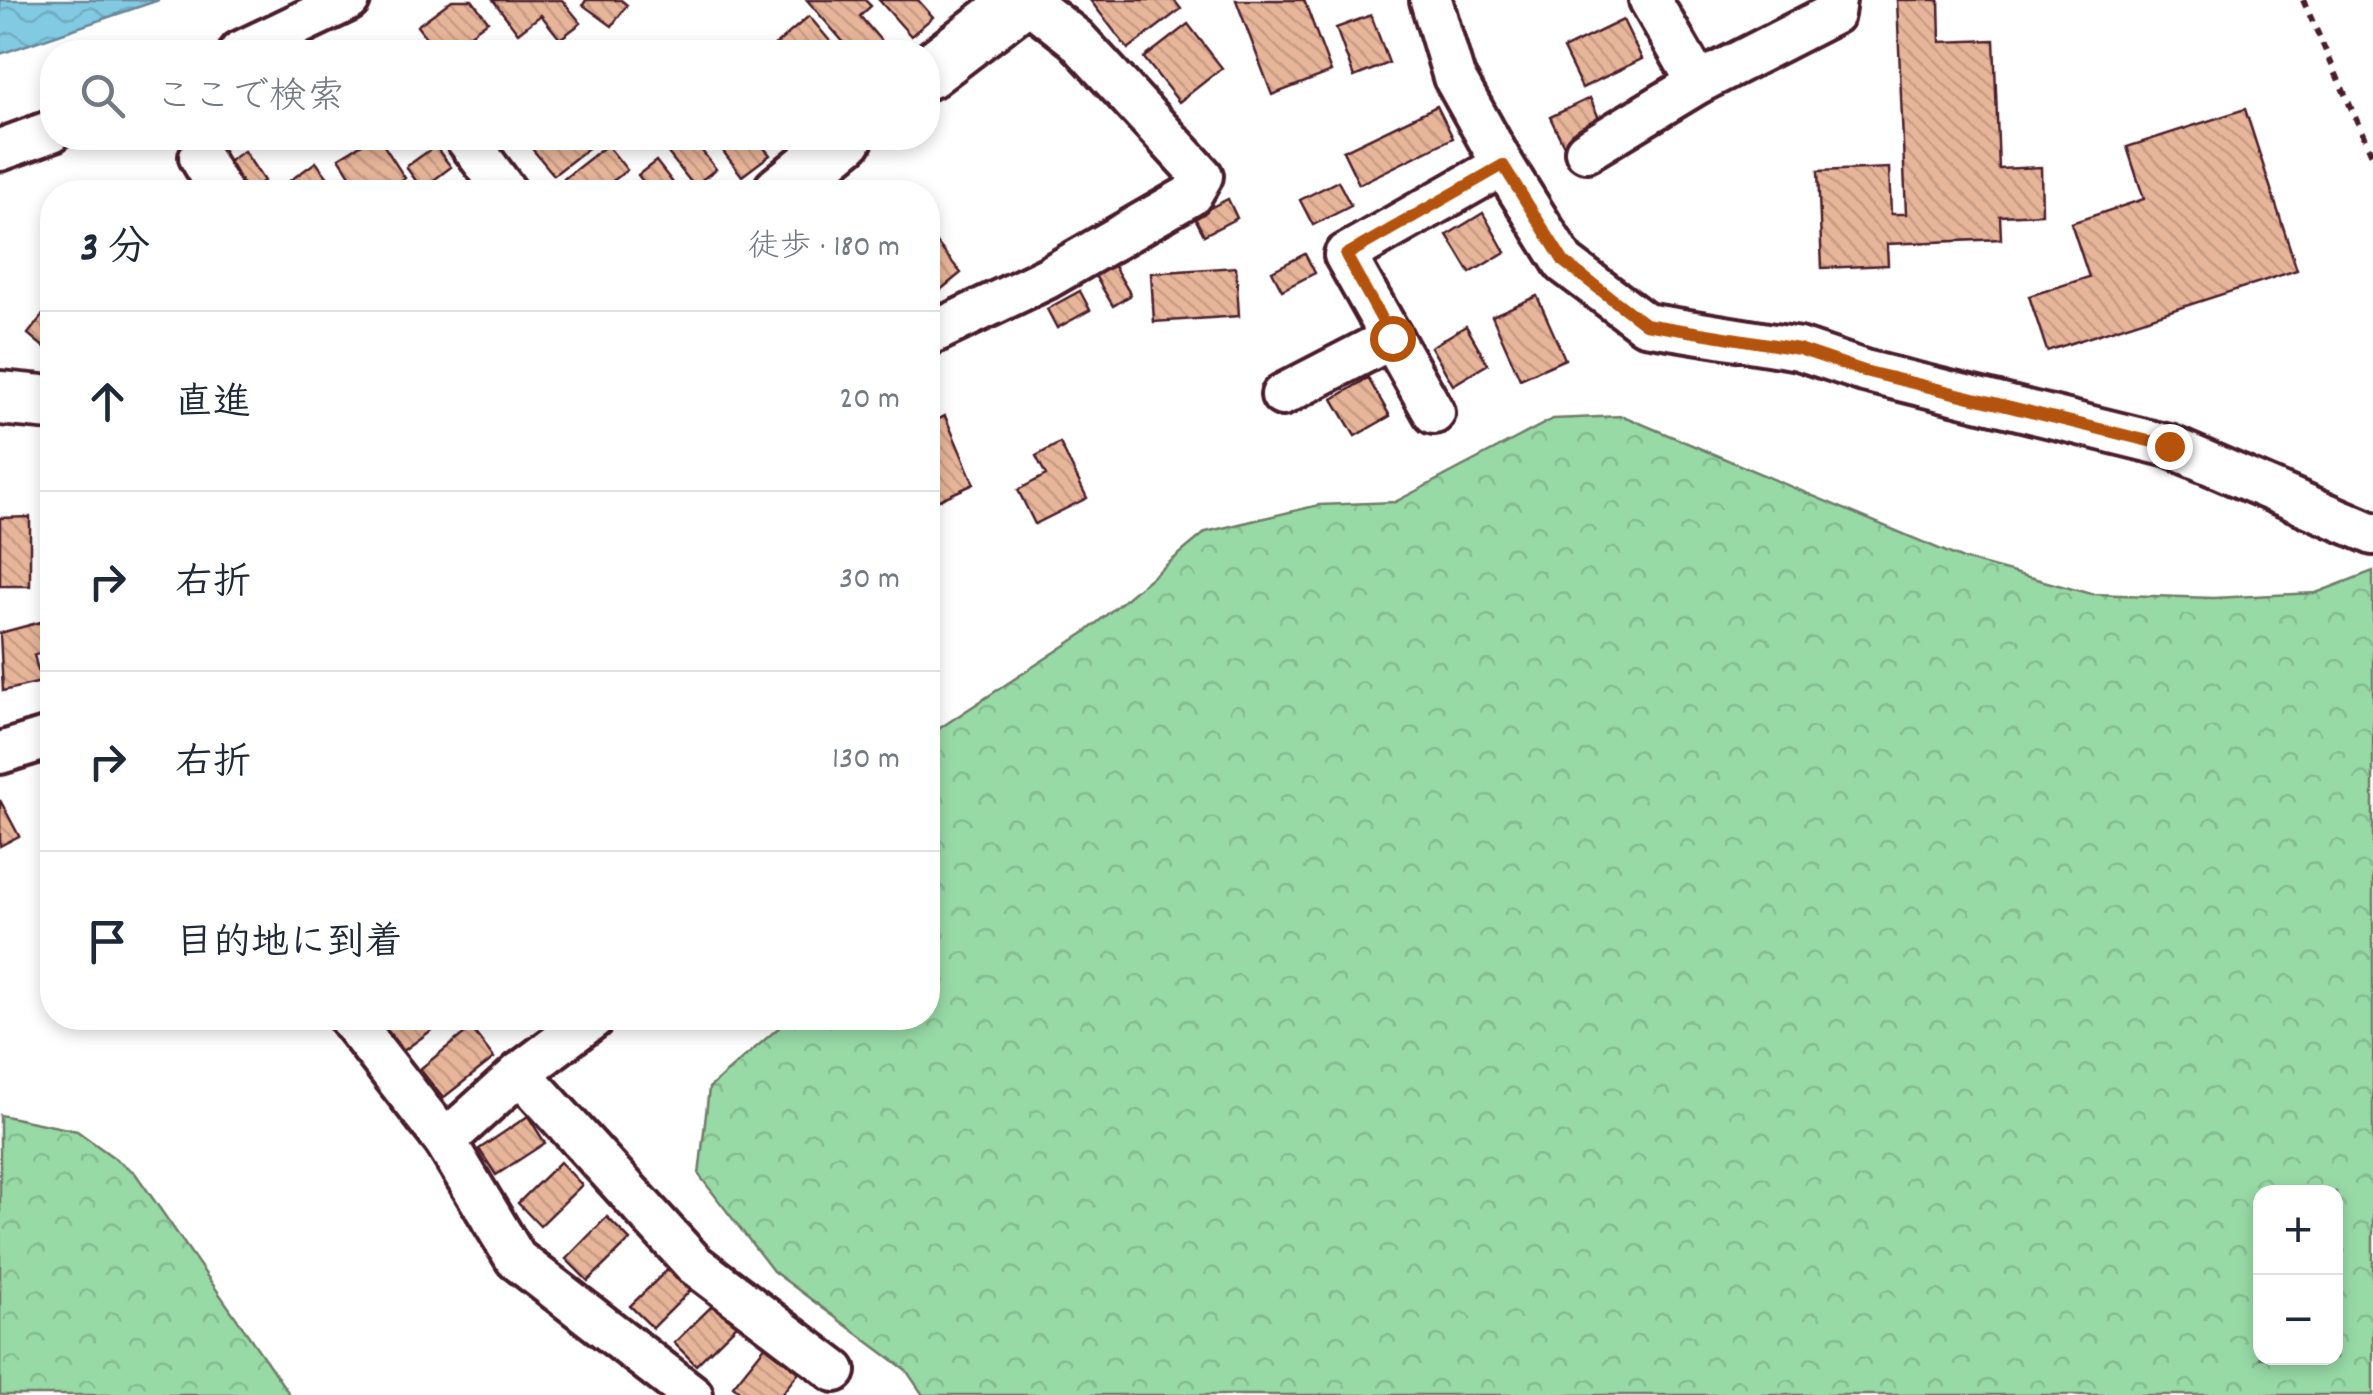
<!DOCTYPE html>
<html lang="ja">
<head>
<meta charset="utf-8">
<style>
	:root { --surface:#fff; --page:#f6f6f7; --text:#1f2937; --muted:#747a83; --line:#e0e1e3 }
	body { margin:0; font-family:Dekko,"Klee One",sans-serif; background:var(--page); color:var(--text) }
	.controls { position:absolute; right:30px; bottom:30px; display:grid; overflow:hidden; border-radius:20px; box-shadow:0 5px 15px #0003 }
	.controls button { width:90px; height:90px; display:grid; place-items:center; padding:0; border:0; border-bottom:2px solid var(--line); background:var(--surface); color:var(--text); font:50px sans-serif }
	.stop { position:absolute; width:30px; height:30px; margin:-22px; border:8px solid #b45309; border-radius:50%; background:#fff }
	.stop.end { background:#b45309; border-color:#fff; box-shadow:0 2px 10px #0008 }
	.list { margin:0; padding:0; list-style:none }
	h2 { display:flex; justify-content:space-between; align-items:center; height:130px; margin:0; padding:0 40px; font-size:42px }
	h2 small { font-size:32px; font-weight:400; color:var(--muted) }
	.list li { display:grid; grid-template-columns:65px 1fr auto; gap:30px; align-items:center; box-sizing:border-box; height:180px; padding:0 40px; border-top:2px solid var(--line) }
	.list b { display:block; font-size:38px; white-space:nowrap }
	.list em { font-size:32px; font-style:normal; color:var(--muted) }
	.icon { flex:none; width:55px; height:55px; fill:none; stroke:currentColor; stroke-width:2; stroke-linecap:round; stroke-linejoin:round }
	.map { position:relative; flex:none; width:2373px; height:1395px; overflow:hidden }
	.search { position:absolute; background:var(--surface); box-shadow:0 5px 15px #0003; left:40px; top:40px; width:900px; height:110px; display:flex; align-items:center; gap:25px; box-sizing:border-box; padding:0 35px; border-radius:40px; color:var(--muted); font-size:38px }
	.panel { position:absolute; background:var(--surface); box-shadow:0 5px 15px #0003; left:40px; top:180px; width:900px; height:850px; border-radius:40px }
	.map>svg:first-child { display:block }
</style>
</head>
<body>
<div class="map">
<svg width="2373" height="1395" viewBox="0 0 2373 1395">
	<defs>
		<pattern id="forest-crowns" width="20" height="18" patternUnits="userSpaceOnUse" patternTransform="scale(2.5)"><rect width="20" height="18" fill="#97daa6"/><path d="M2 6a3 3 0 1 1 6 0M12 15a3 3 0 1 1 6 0" fill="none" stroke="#84bb8f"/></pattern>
		<pattern id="water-waves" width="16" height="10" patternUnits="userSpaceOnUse" patternTransform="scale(2.5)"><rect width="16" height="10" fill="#81cae2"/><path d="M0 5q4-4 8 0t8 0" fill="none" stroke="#71adc2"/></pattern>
		<pattern id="building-back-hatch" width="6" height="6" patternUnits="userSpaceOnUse" patternTransform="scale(2.5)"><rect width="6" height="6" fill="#e7b599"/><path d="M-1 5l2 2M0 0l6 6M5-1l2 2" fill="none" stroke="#c89b84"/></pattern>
	</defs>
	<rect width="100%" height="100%" fill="#fff"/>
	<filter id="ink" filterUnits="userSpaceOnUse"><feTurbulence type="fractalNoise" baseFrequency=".01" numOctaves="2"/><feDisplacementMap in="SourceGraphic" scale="20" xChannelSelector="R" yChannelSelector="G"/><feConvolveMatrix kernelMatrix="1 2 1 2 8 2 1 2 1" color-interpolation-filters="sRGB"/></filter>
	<g filter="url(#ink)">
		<g fill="url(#forest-crowns)" stroke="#707c68" stroke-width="2.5" fill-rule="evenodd">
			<path d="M1623 416 1963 559 2091 594 2213 598 2316 593 2373 571V1395H923L906 1370 773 1271 699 1175 709 1088 790 1018H928V736L1087 631 1206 532 1319 505 1395 502 1553 419ZM2260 1192H2336V1358H2260Z"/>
			<polygon points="0,1115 77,1131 135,1173 290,1395 0,1395"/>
		</g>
		<polygon fill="url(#water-waves)" stroke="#6b8699" stroke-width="2.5" points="0,0 159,0 0,54"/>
		<g fill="url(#building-back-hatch)" stroke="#4a1f2b" stroke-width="2.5">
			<polygon points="452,0 472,0 488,21 446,52 437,52 417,26"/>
			<polygon points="493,0 562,0 581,23 560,39 541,15 518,33"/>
			<polygon points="586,0 621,0 627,5 612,26 583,5"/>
			<polygon points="807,0 865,0 871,6 860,16 888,49 884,52 852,52"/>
			<polygon points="879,0 918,0 933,17 911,36"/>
			<polygon points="1090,0 1174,0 1181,9 1128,49"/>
			<polygon points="1236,0 1304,0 1331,72 1272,95"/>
			<polygon points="1897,0 1939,0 1940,42 1994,40 1999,169 2041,167 2042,214 2000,216 2001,239 1887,244 1888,265 1822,268 1818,171 1889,168 1891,214 1906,214"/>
			<polygon points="1371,15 1389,63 1354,77 1336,28"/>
			<polygon points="809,16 839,52 780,52 774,46"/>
			<polygon points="1623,20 1642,59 1582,88 1563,49"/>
			<polygon points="1188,24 1222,68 1179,102 1144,58"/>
			<polygon points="1590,98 1602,125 1563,144 1550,117"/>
			<polygon points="1437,106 1453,138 1359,184 1343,151"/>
			<polygon points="2245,109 2297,270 2047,351 2029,296 2089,277 2071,223 2144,199 2127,147"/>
			<polygon points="372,138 379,138 405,178 383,192 361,192 339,158"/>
			<polygon points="527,138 601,138 554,175 524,139"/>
			<polygon points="688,138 692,138 716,169 694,186 668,153"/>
			<polygon points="713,138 756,138 770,155 742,176"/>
			<polygon points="607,145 627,170 599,192 547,192"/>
			<polygon points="435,146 451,167 422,189 406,167"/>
			<polygon points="244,151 264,181 247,192 239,192 221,166"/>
			<polygon points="656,161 680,192 651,192 638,175"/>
			<polygon points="316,162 339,192 274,192"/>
			<polygon points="1338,181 1351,206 1313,225 1300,200"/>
			<polygon points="1228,199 1237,218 1204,235 1194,216"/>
			<polygon points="1483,213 1505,252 1470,273 1447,235"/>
			<polygon points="928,232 961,273 928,300"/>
			<polygon points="1305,254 1315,273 1282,290 1272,271"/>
			<polygon points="1112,263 1131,295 1113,306 1094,274"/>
			<polygon points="1236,267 1239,316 1154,322 1151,273"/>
			<polygon points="1080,291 1090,310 1057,328 1047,309"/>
			<polygon points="1537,296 1565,359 1520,379 1492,316"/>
			<polygon points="52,303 52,343 47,350 28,334"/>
			<polygon points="1466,326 1488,364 1453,385 1431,347"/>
			<polygon points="1368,378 1390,416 1355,436 1333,399"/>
			<polygon points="945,416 974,484 928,505 928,424"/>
			<polygon points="1060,443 1087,498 1035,524 1018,490 1046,475 1036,456"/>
			<polygon points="30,517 30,586 0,586 0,518"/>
			<polygon points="52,619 52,651 34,655 41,682 3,691 0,633"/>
			<polygon points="0,800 19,836 0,846"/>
			<polygon points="377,1018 448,1018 402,1052"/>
			<polygon points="471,1028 494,1058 443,1098 420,1069"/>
			<polygon points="528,1116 545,1143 496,1175 479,1149"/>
			<polygon points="560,1162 582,1185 540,1226 518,1203"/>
			<polygon points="607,1217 630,1240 588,1281 566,1259"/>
			<polygon points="672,1265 694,1287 653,1328 630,1306"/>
			<polygon points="716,1302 738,1324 696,1365 674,1343"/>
			<polygon points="766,1345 799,1372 781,1395 744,1395 733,1386"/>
		</g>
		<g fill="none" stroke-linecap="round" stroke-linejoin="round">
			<defs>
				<g id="minor">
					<polyline points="1431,0 1454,77 1503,165 1564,263 1645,324 1799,349 1864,371 2169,446 2373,534"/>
					<polyline points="1650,0 1698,83"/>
					<polyline points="240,52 349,0"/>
					<polyline points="466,138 506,192"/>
					<polyline points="0,150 52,131"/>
					<polyline points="1586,151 1698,83 1833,14 1835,0"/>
					<polyline points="200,157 221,192"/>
					<polyline points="928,335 1047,278 1191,195 1202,176 1076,39 1026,0"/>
					<polyline points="1282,395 1392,338"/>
					<polyline points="1434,413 1345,255 1503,165"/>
					<polyline points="0,753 52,737"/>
					<polyline points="349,1018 445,1141 516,1259 692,1395"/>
					<polyline points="520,1073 694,1264 835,1371"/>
					<polyline points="445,1141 520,1073 593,1018"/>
				</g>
				<g id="major">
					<polyline points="928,72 1022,0"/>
					<polyline points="780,192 846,138"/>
					<polyline points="0,398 52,403"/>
				</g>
			</defs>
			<use href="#minor" stroke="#4a1f2b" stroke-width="48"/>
			<use href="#major" stroke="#4a1f2b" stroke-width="60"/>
			<polyline stroke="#4a1f2b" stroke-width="6" stroke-dasharray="8 8" stroke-linecap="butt" points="2303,0 2373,157"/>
			<use href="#minor" stroke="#fff" stroke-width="40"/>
			<use href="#major" stroke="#fff" stroke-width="52"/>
		</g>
	</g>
	<g fill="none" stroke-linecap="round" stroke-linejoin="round" filter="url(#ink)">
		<polyline stroke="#b45309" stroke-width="12" points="1392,338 1346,255 1503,165 1564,262 1645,324 1799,349 1864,371 2169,446"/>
	</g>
</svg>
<div class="controls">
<button>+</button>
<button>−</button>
</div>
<div class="stop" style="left:1392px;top:338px"></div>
<div class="stop end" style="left:2169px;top:446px"></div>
<div class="search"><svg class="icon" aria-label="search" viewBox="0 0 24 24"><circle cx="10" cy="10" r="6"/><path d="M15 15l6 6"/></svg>ここで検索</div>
<section class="panel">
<h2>3 分<small>徒歩 · 180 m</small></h2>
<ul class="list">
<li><svg class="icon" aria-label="ahead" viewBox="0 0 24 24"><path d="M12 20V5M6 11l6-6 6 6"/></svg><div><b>直進</b></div><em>20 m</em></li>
<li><svg class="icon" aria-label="right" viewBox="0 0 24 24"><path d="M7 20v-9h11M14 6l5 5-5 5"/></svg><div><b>右折</b></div><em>30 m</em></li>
<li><svg class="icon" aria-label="right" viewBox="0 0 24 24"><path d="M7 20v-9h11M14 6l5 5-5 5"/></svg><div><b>右折</b></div><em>130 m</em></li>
<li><svg class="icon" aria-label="arrive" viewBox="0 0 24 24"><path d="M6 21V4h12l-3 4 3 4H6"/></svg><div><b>目的地に到着</b></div></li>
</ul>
</section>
</div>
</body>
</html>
